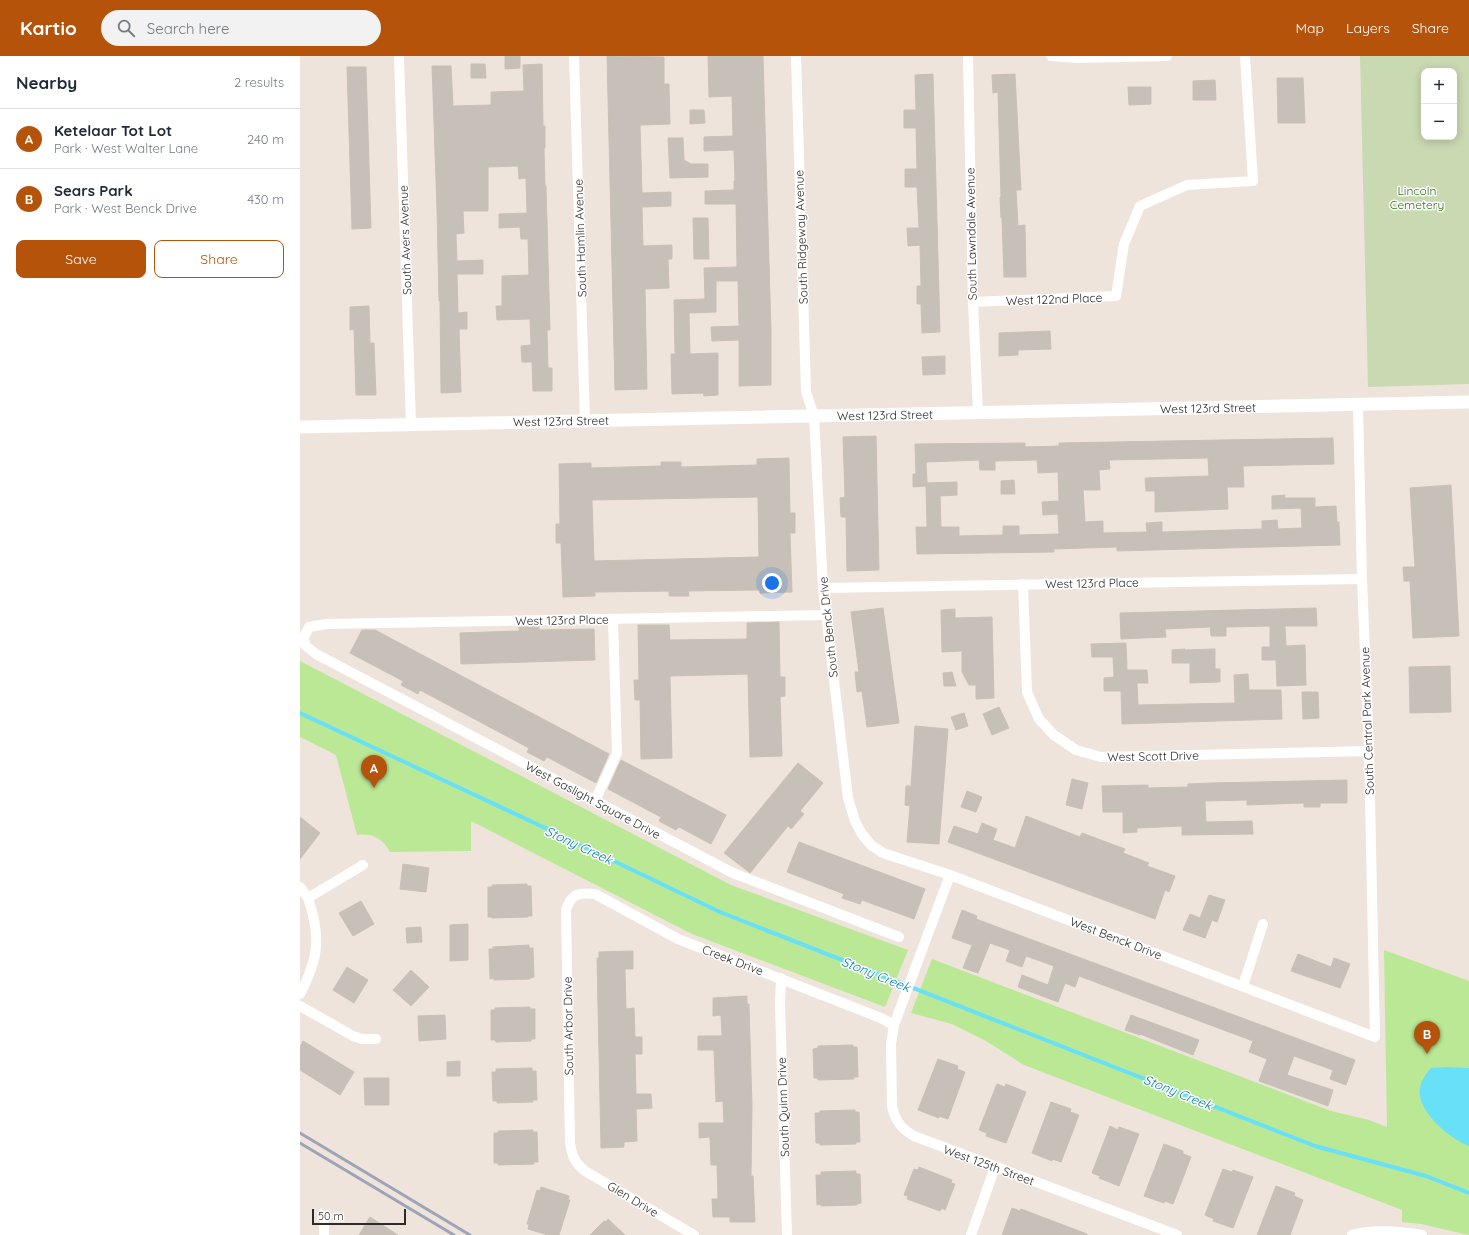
<!DOCTYPE html>
<html lang="en">
<head>
<meta charset="utf-8">
<style>
	:root { --surface:#fff; --page:#f2f2f3; --text:#1f2937; --muted:#747a83; --line:#e0e1e3; --accent:#b45309 }
	body { margin:0; font-family:Quicksand,sans-serif; background:var(--page); color:var(--text) }
	.controls { position:absolute; right:12px; top:12px; display:grid; overflow:hidden; border-radius:8px; box-shadow:0 2px 10px #0003 }
	.controls button { width:36px; height:36px; display:grid; place-items:center; padding:0; border:0; border-bottom:1px solid var(--line); background:var(--surface); color:var(--text); font:20px sans-serif }
	.scale { position:absolute; left:12px; bottom:10px; width:94px; box-sizing:border-box; padding-left:4px; border:2px solid #2b2b2b; border-top:0; font-size:11px; line-height:14px; white-space:nowrap; color:#2b2b2b; -webkit-text-stroke:3px #fff; paint-order:stroke }
	.you { position:absolute; left:472px; top:527px; width:14px; height:14px; margin:-10px; border:3px solid #fff; border-radius:50%; background:#1a73e8; box-shadow:0 0 0 6px #1a73e833 }
	.badge { display:grid; place-items:center; width:26px; height:26px; border-radius:50%; background:var(--accent); color:#fff; font-size:13px; font-weight:700 }
	.pin { position:absolute; translate:-50% -33px; filter:drop-shadow(0 1px 2px #0008) }
	.pin::after { content:''; position:absolute; top:21px; width:14px; height:12px; background:inherit; clip-path:polygon(0 0,100% 0,50% 100%) }
	.list { margin:0; padding:0; list-style:none }
	h2 { display:flex; justify-content:space-between; align-items:center; height:52px; margin:0; padding:0 16px; font-size:17px }
	h2 small { font-size:13px; font-weight:400; color:var(--muted) }
	.list li { display:grid; grid-template-columns:26px 1fr auto; gap:12px; align-items:center; box-sizing:border-box; height:60px; padding:0 16px; border-top:1px solid var(--line) }
	.list b { display:block; font-size:15px; white-space:nowrap }
	.list p { margin:0; font-size:13px; white-space:nowrap; color:var(--muted) }
	.list em { font-size:13px; font-style:normal; color:var(--muted) }
	.actions { display:flex; gap:8px; padding:12px 16px }
	.actions a { flex:1; padding:9px 0; border:1px solid var(--accent); border-radius:8px; text-align:center; font-size:14px; color:var(--accent) }
	.actions .main { background:var(--accent); color:#fff }
	.icon { flex:none; width:22px; height:22px; fill:none; stroke:currentColor; stroke-width:2; stroke-linecap:round; stroke-linejoin:round }
	.map { position:relative; flex:none; width:1169px; height:1179px; overflow:hidden }
	header { display:flex; align-items:center; gap:24px; box-sizing:border-box; height:56px; padding:0 20px; background:var(--accent); color:#fff }
	header strong { font-size:19px }
	nav { display:flex; gap:22px; margin-inline-start:auto; font-size:14px }
	.search { width:280px; height:36px; background:var(--page); display:flex; align-items:center; gap:10px; box-sizing:border-box; padding:0 14px; border-radius:22px; color:var(--muted); font-size:15px }
	main { display:flex }
	aside { flex:1; background:var(--surface) }
	.map>svg:first-child { display:block }
</style>
</head>
<body>
<header>
<strong>Kartio</strong>
<div class="search"><svg class="icon" aria-label="search" viewBox="0 0 24 24"><circle cx="10" cy="10" r="6"/><path d="M15 15l6 6"/></svg>Search here</div>
<nav><a>Map</a><a>Layers</a><a>Share</a></nav>
</header>
<main>
<aside>
<h2>Nearby<small>2 results</small></h2>
<ul class="list">
<li><span class="badge">A</span><div><b>Ketelaar Tot Lot</b><p>Park · West Walter Lane</p></div><em>240 m</em></li>
<li><span class="badge">B</span><div><b>Sears Park</b><p>Park · West Benck Drive</p></div><em>430 m</em></li>
</ul>
<div class="actions"><a class="main">Save</a><a>Share</a></div>
</aside>
<div class="map">
<svg width="1169" height="1179" viewBox="0 0 1169 1179">
	<rect width="100%" height="100%" fill="#eee4dc"/>
	<g fill="#bae895">
		<path d="M0 605 431 829 608 894 585 951 392 878 171 765V795L90 796C82 782 72 777 57 779L36 699 0 681Z"/>
		<polygon points="1084,894 1169,925 1169,1179 1121,1168 1102,1166 1102,1154 724,1009 686,985 652,968 611,957 632,903 1031,1055 1069,1064 1087,1071"/>
	</g>
	<path fill="#c9d9b2" fill-rule="evenodd" d="M1060 0H1169V328L1068 331ZM1124 15H1154V81H1124Z"/>
	<path fill="#67e0f8" d="M1146 1011 1169 1012V1090C1151 1083 1123 1060 1120 1040 1118 1029 1124 1020 1131 1012Z"/>
	<g fill="none" stroke-linecap="round" stroke-linejoin="round">
		<polyline stroke="#67e0f8" stroke-width="4" points="0,657 243,771 420,856 1015,1090 1126,1120 1169,1137"/>
	</g>
	<g fill="#c6c0b8" stroke="#cac0b5" fill-rule="evenodd">
		<polygon points="205,0 220,0 220,12 205,13"/>
		<polygon points="307,0 364,1 364,28 369,28 370,68 340,69 342,137 371,136 371,150 342,151 343,190 372,189 372,203 368,203 369,232 345,233 347,333 315,334"/>
		<polygon points="408,0 463,0 471,275 471,329 439,330 439,284 412,285 411,271 439,270 438,225 416,225 416,256 389,257 390,298 418,297 418,339 404,340 403,337 372,338 371,298 375,298 374,244 405,243 404,212 437,211 436,148 405,148 405,135 434,134 434,125 435,125 434,94 404,95 404,81 433,80 432,40 409,41"/>
		<polygon points="171,8 185,8 186,22 171,22"/>
		<polygon points="242,8 243,70 245,70 245,92 244,92 245,130 246,130 250,274 247,274 248,312 252,312 252,335 233,335 232,306 222,306 221,290 231,289 230,263 197,264 196,250 202,250 202,220 229,219 228,183 221,183 220,171 199,172 199,158 227,157 226,122 219,123 218,110 188,111 188,155 163,155 164,177 156,178 157,205 183,204 183,218 157,218 158,257 167,256 167,273 159,273 161,336 141,337 140,245 139,245 137,153 132,10 151,10 153,50 191,49 191,36 224,35 223,9"/>
		<polygon points="47,11 66,11 71,172 52,173"/>
		<polygon points="633,18 640,276 622,277 621,248 617,248 617,230 621,230 620,189 608,190 607,172 619,172 617,131 605,131 605,113 617,113 616,72 604,72 604,54 616,54 615,19"/>
		<polygon points="715,18 721,134 716,134 718,170 725,169 726,221 704,221 702,162 701,162 700,141 701,141 698,36 693,37 692,19"/>
		<polygon points="977,22 1003,22 1005,67 978,67"/>
		<polygon points="915,24 916,44 893,44 893,25"/>
		<polygon points="828,31 851,31 851,48 829,49"/>
		<polygon points="390,54 404,54 405,67 390,68"/>
		<polygon points="368,82 383,82 384,104 391,108 408,108 408,121 370,122"/>
		<polygon points="393,162 408,162 409,203 394,203"/>
		<polygon points="69,250 70,287 74,287 76,339 56,339 54,273 50,274 50,251"/>
		<polygon points="750,275 751,293 718,294 718,299 699,300 699,277"/>
		<polygon points="645,300 645,318 623,319 622,301"/>
		<polygon points="576,380 579,514 547,515 546,461 541,461 540,442 545,441 543,381"/>
		<path d="M1033 382 1034 408 943 410 944 431H927L928 453 855 456V435H846L845 422 909 420 908 402 809 404 810 413 799 414 800 434H783L785 466 803 465V477L847 476 846 467 862 466V476L962 473V465L977 464 978 473 1002 472 1001 452 972 453V440L985 439V442H1015V451L1036 450 1037 466H1039L1040 489 817 495V491L754 493V496L617 498 616 471H627L626 430 613 431V418H616L615 388 725 387V391L759 390V387ZM679 404 680 414H695V405L737 404 738 417 758 416 759 445 742 446 743 459 758 458 759 478 719 479V470H703V479L659 480V471H641L640 440 657 439V426L627 427 626 406Z"/>
		<path d="M489 402 490 457H495V477H490L492 536 460 537V534L388 535 389 540H369V535L295 536V540L263 541 261 487H256V468H260L259 408 291 407V412L361 410V406H381V411L457 409V403ZM458 441 459 501 294 505 292 444Z"/>
		<polygon points="714,424 715,438 701,438 701,425"/>
		<polygon points="1151,429 1159,580 1113,582 1110,525 1104,525 1103,511 1115,511 1110,432"/>
		<polygon points="583,552 599,667 567,671 562,635 557,636 555,616 559,616 551,556"/>
		<polygon points="1016,552 1017,570 985,570 986,590 1005,589 1006,629 977,630 976,604 962,604 962,591 970,591 970,570 926,571 926,580 911,580 910,571 865,573 866,581 821,583 820,557"/>
		<polygon points="655,553 655,562 692,561 694,642 676,643 676,629 669,629 662,616 662,595 642,596 641,554"/>
		<polygon points="479,566 480,621 485,621 485,640 480,641 482,700 450,701 448,618 370,620 372,702 341,703 340,644 335,644 334,624 339,624 338,569 369,569 370,584 447,583 447,567"/>
		<polygon points="219,571 239,571 239,574 294,573 295,604 161,608 160,577 219,575"/>
		<polygon points="62,574 75,574 309,698 296,727 247,701 244,705 227,696 229,692 120,634 118,638 101,629 103,625 50,597"/>
		<polygon points="826,587 827,614 847,614 848,627 837,627 838,649 935,647 934,619 948,618 949,634 981,634 982,663 822,668 821,635 804,635 804,622 814,621 813,601 792,601 791,588"/>
		<polygon points="885,593 885,594 915,593 915,613 920,613 920,626 890,627 890,607 872,607 872,594"/>
		<polygon points="1150,610 1151,656 1110,657 1109,611"/>
		<polygon points="652,616 656,630 644,630 643,617"/>
		<polygon points="1002,636 1018,636 1019,662 1003,663"/>
		<polygon points="699,651 709,672 692,679 683,658"/>
		<polygon points="664,657 668,670 656,674 651,661"/>
		<polygon points="615,670 648,673 639,788 607,786 610,750 605,749 606,730 611,730"/>
		<polygon points="321,704 426,759 411,788 379,771 376,774 359,765 361,761 308,733"/>
		<polygon points="498,707 523,727 500,755 504,758 491,773 488,770 450,817 449,816 424,797"/>
		<polygon points="772,723 788,727 782,753 766,749"/>
		<polygon points="1047,724 1047,747 1020,747 1020,751 1004,751 1004,747 947,749 947,744 905,745 906,766 952,765 953,778 882,779 882,770 837,772 837,776 823,777 823,756 803,756 802,730 848,729 848,732 888,731 888,728 911,727"/>
		<polygon points="667,735 682,741 676,756 661,751"/>
		<polygon points="726,760 780,781 782,777 825,793 823,797 849,807 847,810 875,820 869,836 865,834 855,863 648,786 654,770 678,778 682,767 697,773 693,784 715,792"/>
		<polygon points="0,761 20,777 0,803"/>
		<polygon points="499,786 625,833 614,863 562,844 560,848 542,842 544,838 487,816"/>
		<polygon points="103,808 129,812 126,836 100,833"/>
		<polygon points="227,828 227,830 231,830 232,860 228,860 228,861 192,862 192,861 188,861 188,831 192,831 192,829"/>
		<polygon points="909,839 925,844 917,866 912,864 905,882 883,874 890,858 900,862"/>
		<polygon points="61,845 74,868 53,880 39,857"/>
		<polygon points="662,854 677,860 676,863 1055,1004 1046,1029 1030,1023 1033,1014 994,1000 987,1019 1033,1034 1028,1050 959,1025 967,1003 949,996 953,985 779,920 775,931 765,927 758,946 718,931 722,919 748,929 754,910 726,900 722,911 706,905 710,894 690,887 678,917 663,912 672,889 652,882"/>
		<polygon points="168,868 168,904 150,905 150,869"/>
		<polygon points="121,871 122,886 107,887 106,872"/>
		<polygon points="229,889 229,892 233,892 234,921 230,922 230,923 194,924 194,922 190,923 189,893 193,893 193,891"/>
		<polygon points="333,895 333,913 325,913 326,953 334,952 335,981 342,981 342,998 335,998 336,1038 351,1038 352,1052 336,1053 337,1085 324,1086 324,1091 301,1092 297,902 299,902 299,896"/>
		<polygon points="998,898 1031,911 1034,902 1050,908 1040,932 991,915"/>
		<polygon points="47,911 68,924 54,947 33,934"/>
		<polygon points="111,914 129,931 111,950 93,934"/>
		<polygon points="447,940 447,948 449,948 452,1050 451,1120 453,1120 455,1166 430,1166 430,1161 413,1161 412,1143 418,1143 417,1109 411,1109 410,1081 399,1082 399,1067 424,1067 423,1045 416,1046 414,994 398,994 398,980 422,980 421,959 413,960 413,942"/>
		<polygon points="230,951 230,953 235,953 235,983 231,983 231,985 196,986 195,984 191,984 191,954 195,954 195,952"/>
		<polygon points="145,959 146,983 119,985 118,960"/>
		<polygon points="831,959 899,984 893,999 840,978 840,979 825,974"/>
		<polygon points="3,985 54,1016 40,1039 0,1014 0,991"/>
		<polygon points="553,989 553,991 557,991 558,1021 554,1021 554,1023 518,1024 518,1022 514,1022 513,993 518,992 518,990"/>
		<polygon points="638,1003 658,1010 657,1013 665,1016 648,1063 639,1060 639,1062 618,1054"/>
		<polygon points="160,1005 160,1020 147,1020 147,1006"/>
		<polygon points="232,1012 232,1015 236,1015 237,1044 233,1044 233,1046 197,1047 197,1045 193,1045 192,1016 196,1016 196,1013"/>
		<polygon points="64,1022 89,1022 89,1049 65,1049"/>
		<polygon points="697,1028 705,1031 706,1028 726,1036 706,1087 686,1080 687,1077 679,1074"/>
		<polygon points="751,1046 771,1053 770,1056 779,1059 761,1106 752,1103 752,1105 732,1097"/>
		<polygon points="555,1054 555,1056 559,1056 560,1086 556,1086 556,1088 520,1089 520,1087 516,1087 515,1057 520,1057 520,1055"/>
		<polygon points="810,1070 818,1074 819,1071 839,1078 819,1130 799,1122 800,1120 792,1117"/>
		<polygon points="233,1074 233,1076 237,1076 238,1106 234,1106 234,1108 198,1109 198,1107 194,1107 194,1077 198,1077 198,1075"/>
		<polygon points="864,1088 883,1095 883,1098 891,1101 873,1148 865,1145 864,1147 844,1140"/>
		<polygon points="619,1111 652,1124 651,1127 655,1128 645,1154 642,1152 640,1155 607,1143 608,1140 604,1139 614,1113 618,1114"/>
		<polygon points="923,1113 932,1116 933,1114 953,1121 933,1172 913,1165 914,1163 905,1159"/>
		<polygon points="556,1115 556,1118 560,1118 561,1147 557,1148 557,1149 521,1150 521,1148 517,1149 516,1119 521,1119 521,1116"/>
		<polygon points="976,1130 995,1137 994,1140 1003,1144 990,1179 957,1179"/>
		<polygon points="241,1131 269,1140 268,1144 270,1144 259,1179 248,1179 228,1173 229,1168 227,1168 237,1134 240,1135"/>
		<polygon points="712,1152 720,1155 721,1153 787,1178 787,1179 702,1179"/>
		<polygon points="70,1161 98,1179 59,1179"/>
		<polygon points="308,1163 325,1179 290,1179 304,1165 306,1166"/>
	</g>
	<g fill="none" stroke-linecap="round" stroke-linejoin="round">
		<g stroke="#fff" stroke-width="10">
			<polyline points="99,0 111,369"/>
			<polyline points="274,0 285,365"/>
			<polyline points="496,0 506,336 514,360 523,532 548,742 555,765 562,778 571,789 583,797 650,819 1075,981 1069,695 1062,523 1058,349"/>
			<polyline points="668,0 673,246 678,357"/>
			<polyline points="751,0 778,2 867,0"/>
			<polyline points="673,246 816,240 824,188 840,150 887,129 953,125 945,0"/>
			<polyline points="723,528 727,636 739,663 754,679 776,694 801,701 1069,695"/>
			<polyline points="523,532 1062,523"/>
			<polyline points="526,559 26,568 9,571 4,581 5,589 16,598 433,817 599,881"/>
			<polyline points="295,745 317,697 313,563"/>
			<path d="M650 819 594 969 591 988 592 1050C595 1064 601 1073 614 1080L877 1179"/>
			<polyline points="0,831 8,842"/>
			<polyline points="481,922 480,949 487,1179"/>
			<polyline points="943,930 963,868"/>
			<path d="M0 938C19 902 21 880 8 842L63 809"/>
			<polyline points="0,950 53,980 62,983 76,983"/>
			<polyline points="24,1169 24,1179"/>
			<path d="M394 1179 285 1115C275 1107 272 1100 270 1087L266 854C271 838 279 836 295 838L378 883 581 962 594 969"/>
			<polyline points="671,1179 695,1111"/>
			<path d="M1052 1179C1071 1173 1102 1175 1122 1179"/>
		</g>
		<polyline stroke="#fff" stroke-width="13" points="0,371 1169,346"/>
		<g stroke="#9ea4b7" stroke-width="3">
			<polyline points="0,1077 170,1179"/>
			<polyline points="0,1087 154,1179"/>
		</g>
	</g>
	<g text-anchor="middle" dominant-baseline="central" stroke-width="3" stroke-linejoin="round" paint-order="stroke">
		<g font-size="12" fill="#306e15" stroke="#fff">
			<text x="1117" y="134">Lincoln<tspan x="1117" dy="14">Cemetery</tspan></text>
		</g>
		<g font-size="12" fill="#2b2b2b" stroke="#fff">
			<text transform="translate(671 178) rotate(-91)">South Lawndale Avenue</text>
			<text transform="translate(501 181) rotate(-92)">South Ridgeway Avenue</text>
			<text transform="translate(280 182) rotate(-92)">South Hamlin Avenue</text>
			<text transform="translate(105 184) rotate(-92)">South Avers Avenue</text>
			<text transform="translate(754 243) rotate(-2)">West 122nd Place</text>
			<text transform="translate(908 352) rotate(-1)">West 123rd Street</text>
			<text transform="translate(585 359) rotate(-1)">West 123rd Street</text>
			<text transform="translate(261 365) rotate(-1)">West 123rd Street</text>
			<text transform="translate(792 527) rotate(-1)">West 123rd Place</text>
			<text transform="translate(262 564) rotate(-1)">West 123rd Place</text>
			<text transform="translate(528 571) rotate(-96)">South Benck Drive</text>
			<text transform="translate(1067 665) rotate(-92)">South Central Park Avenue</text>
			<text transform="translate(853 700) rotate(-1)">West Scott Drive</text>
			<text transform="translate(293 744) rotate(28)">West Gaslight Square Drive</text>
			<text transform="translate(816 882) rotate(21)">West Benck Drive</text>
			<text transform="translate(433 904) rotate(21)">Creek Drive</text>
			<text transform="translate(268 970) rotate(-91)">South Arbor Drive</text>
			<text transform="translate(483 1051) rotate(-92)">South Quinn Drive</text>
			<text transform="translate(689 1109) rotate(20)">West 125th Street</text>
			<text transform="translate(333 1143) rotate(31)">Glen Drive</text>
		</g>
		<g font-size="13" font-style="italic" fill="#037fa7" stroke="#fff">
			<text transform="translate(279 789) rotate(25)">Stony Creek</text>
			<text transform="translate(576 918) rotate(22)">Stony Creek</text>
			<text transform="translate(878 1036) rotate(22)">Stony Creek</text>
		</g>
	</g>
</svg>
<div class="controls">
<button>+</button>
<button>−</button>
</div>
<div class="scale">50 m</div>
<div class="you"></div>
<div class="pin badge" style="left:74px;top:732px">A</div>
<div class="pin badge" style="left:1127px;top:998px">B</div>
</div>
</main>
</body>
</html>
